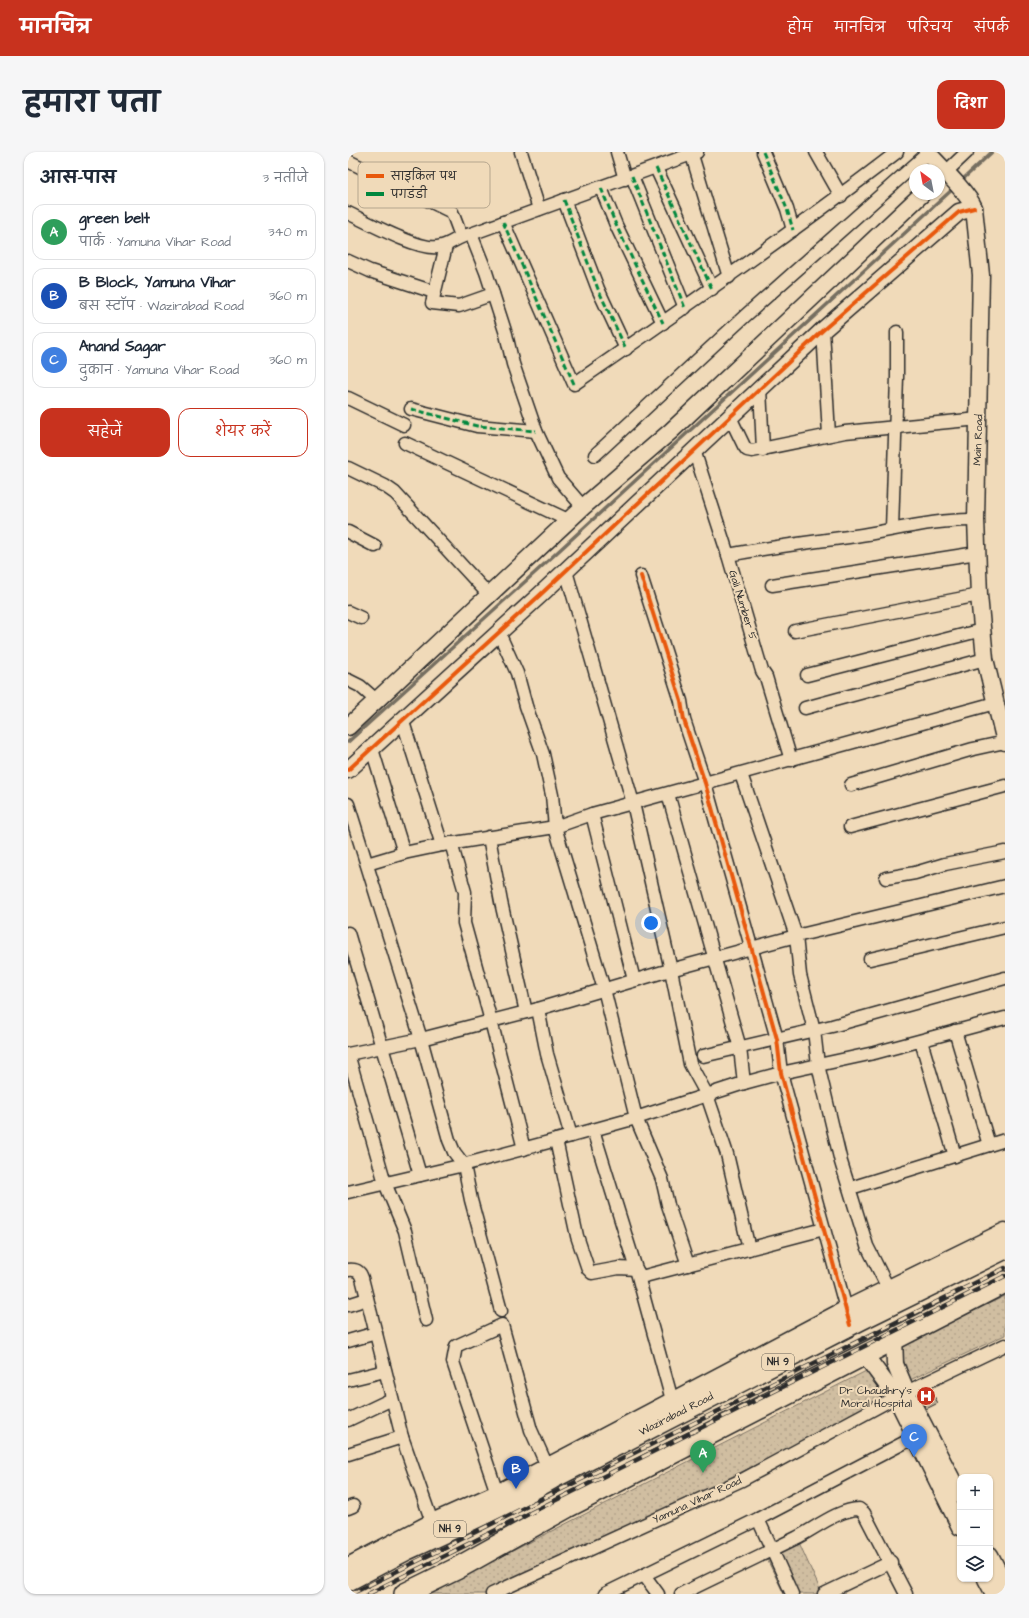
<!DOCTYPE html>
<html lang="hi">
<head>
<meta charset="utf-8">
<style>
	:root { --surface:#fff; --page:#f6f6f7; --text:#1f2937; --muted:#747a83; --line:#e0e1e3; --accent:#c8321e }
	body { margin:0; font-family:"Architects Daughter","Playpen Sans Deva",sans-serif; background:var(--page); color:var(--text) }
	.controls { position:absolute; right:12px; bottom:12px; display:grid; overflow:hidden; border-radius:8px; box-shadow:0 1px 3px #0004 }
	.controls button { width:36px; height:36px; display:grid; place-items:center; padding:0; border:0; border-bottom:1px solid var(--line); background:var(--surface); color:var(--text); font:20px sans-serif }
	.compass { position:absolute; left:561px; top:12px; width:36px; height:36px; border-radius:50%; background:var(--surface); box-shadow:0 1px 3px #0004; rotate:328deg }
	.you { position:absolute; left:303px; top:771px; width:14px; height:14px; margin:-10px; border:3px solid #fff; border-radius:50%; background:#1a73e8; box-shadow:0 0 0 6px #1a73e833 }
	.badge { display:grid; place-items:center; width:26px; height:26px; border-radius:50%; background:var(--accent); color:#fff; font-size:13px; font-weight:700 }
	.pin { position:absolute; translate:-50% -33px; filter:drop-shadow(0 1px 2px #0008) }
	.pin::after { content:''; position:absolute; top:21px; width:14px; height:12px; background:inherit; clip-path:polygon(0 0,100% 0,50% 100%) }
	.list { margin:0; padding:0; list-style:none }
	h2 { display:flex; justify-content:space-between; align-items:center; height:52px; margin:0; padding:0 16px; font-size:17px }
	h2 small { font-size:13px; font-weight:400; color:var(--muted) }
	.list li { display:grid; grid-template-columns:26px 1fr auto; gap:12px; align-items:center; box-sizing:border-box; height:56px; margin:0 8px 8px; padding:0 8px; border:1px solid var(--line); border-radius:12px }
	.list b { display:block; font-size:15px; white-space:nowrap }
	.list p { margin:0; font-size:13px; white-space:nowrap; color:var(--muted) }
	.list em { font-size:13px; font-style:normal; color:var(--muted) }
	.actions { display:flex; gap:8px; padding:12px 16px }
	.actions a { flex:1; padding:9px 0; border:1px solid var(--accent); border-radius:12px; text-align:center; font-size:14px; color:var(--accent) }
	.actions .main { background:var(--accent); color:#fff }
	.icon { flex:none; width:22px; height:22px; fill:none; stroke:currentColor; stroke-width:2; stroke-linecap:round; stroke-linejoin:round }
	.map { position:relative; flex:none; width:657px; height:1442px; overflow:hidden; border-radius:12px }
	header { display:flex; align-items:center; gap:24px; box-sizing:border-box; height:56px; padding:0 20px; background:var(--accent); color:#fff }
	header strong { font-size:19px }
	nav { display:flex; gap:22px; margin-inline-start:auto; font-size:14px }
	.intro { display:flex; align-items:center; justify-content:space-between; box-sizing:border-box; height:96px; padding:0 24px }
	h1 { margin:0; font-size:28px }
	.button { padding:10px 18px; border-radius:12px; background:var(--accent); color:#fff; font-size:14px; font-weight:700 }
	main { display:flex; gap:24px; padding:0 24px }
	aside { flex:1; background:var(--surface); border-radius:12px; box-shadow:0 1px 3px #0004 }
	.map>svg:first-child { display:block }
</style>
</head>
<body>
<header>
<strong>मानचित्र</strong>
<nav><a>होम</a><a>मानचित्र</a><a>परिचय</a><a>संपर्क</a></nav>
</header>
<div class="intro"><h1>हमारा पता</h1><a class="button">दिशा</a></div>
<main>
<aside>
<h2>आस-पास<small>3 नतीजे</small></h2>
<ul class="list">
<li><span class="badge" style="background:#2e9e5b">A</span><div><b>green belt</b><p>पार्क · Yamuna Vihar Road</p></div><em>340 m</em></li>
<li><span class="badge" style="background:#1a4fb4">B</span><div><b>B Block, Yamuna Vihar</b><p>बस स्टॉप · Wazirabad Road</p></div><em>360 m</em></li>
<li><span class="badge" style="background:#3f7fe0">C</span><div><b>Anand Sagar</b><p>दुकान · Yamuna Vihar Road</p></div><em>360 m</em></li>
</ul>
<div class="actions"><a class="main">सहेजें</a><a>शेयर करें</a></div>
</aside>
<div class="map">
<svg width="657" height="1442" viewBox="0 0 657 1442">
	<defs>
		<pattern id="grass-dots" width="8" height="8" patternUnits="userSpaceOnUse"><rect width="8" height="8" fill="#d0bea1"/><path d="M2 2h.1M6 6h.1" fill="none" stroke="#b3a38b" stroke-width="1.8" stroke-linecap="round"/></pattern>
	</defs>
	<rect width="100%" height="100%" fill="#f0dab9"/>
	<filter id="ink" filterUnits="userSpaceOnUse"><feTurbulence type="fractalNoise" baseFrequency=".025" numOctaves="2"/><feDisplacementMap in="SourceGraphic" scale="8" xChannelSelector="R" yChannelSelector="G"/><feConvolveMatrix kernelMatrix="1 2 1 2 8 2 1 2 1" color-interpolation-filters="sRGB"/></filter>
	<g filter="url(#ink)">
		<g fill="url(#grass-dots)" stroke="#7e7466">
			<polygon points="657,1144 657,1183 562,1228 551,1195"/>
			<polygon points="524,1216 538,1249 145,1442 80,1442"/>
			<polygon points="449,1386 474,1442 436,1442 416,1401"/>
		</g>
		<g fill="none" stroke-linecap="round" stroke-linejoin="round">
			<g stroke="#756e60" stroke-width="3.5">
				<polyline points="613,29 644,0"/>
				<polyline points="0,590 191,417 607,35"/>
			</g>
		</g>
		<polygon fill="#bdac94" stroke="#2b2b2b" points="582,1237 590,1251 578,1257 571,1243"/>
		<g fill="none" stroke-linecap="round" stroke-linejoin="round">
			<defs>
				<g id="street">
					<polyline points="173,0 191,57"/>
					<polyline points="269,0 277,27"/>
					<polyline points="343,0 381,125"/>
					<polyline points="415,0 439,57 445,78"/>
					<polyline points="468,0 493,44"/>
					<polyline points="0,9 104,60 113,84"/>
					<polyline points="308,16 364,137"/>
					<polyline points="598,20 619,0"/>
					<polyline points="284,24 337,156"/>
					<polyline points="253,36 268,73 315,171"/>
					<polyline points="216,48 250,137 278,197"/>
					<path d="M0 61C19 70 70 98 89 95 102 94 109 84 123 82L349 0"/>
					<path d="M155 70 226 232C335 157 444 81 549 0"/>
					<polyline points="123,82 138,120 158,182 165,212 188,279 210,326 235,355"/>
					<polyline points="0,109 22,119 86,140"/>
					<polyline points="85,147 98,94"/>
					<polyline points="84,151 111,154 145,142"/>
					<polyline points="475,178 481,283"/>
					<polyline points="412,236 415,298"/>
					<polyline points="0,246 56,273"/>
					<polyline points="63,257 129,274 188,279"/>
					<polyline points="382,265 396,294 399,298 404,299 497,280 631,267"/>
					<polyline points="57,291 222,369"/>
					<polyline points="346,298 380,403 414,519 418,525 443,608"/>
					<polyline points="247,303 397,164 580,1"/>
					<polyline points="0,316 37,334 47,341 141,443"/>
					<polyline points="544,377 549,225 549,180"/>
					<polyline points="0,380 27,394"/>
					<path d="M380 403C422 395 465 390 507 384 548 378 587 367 628 368"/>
					<polyline points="218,419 285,651 323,818 342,912 359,943 379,1002 401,1097"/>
					<polyline points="293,424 333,549 336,568 357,631 429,887 433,921 500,1164"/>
					<polyline points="424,433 629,401"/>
					<polyline points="0,460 13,466"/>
					<polyline points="447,479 631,443"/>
					<polyline points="151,481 169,521 178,554 195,602 204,643 207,675 256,837 288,966 314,1027 320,1053 340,1113"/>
					<polyline points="459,523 634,478"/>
					<polyline points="0,528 12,534 28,548"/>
					<polyline points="457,556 637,507"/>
					<polyline points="55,570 94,693"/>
					<polyline points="24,597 56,701"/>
					<polyline points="393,622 448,784 452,823 466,878 470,913 493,1010 519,1094 540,1136"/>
					<polyline points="503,633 625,597 657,590"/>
					<polyline points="320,642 392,896 396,931"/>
					<polyline points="0,652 73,887 101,988 106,1000 116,1013 123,1048 153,1159"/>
					<polyline points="244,662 286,828"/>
					<polyline points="502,675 657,634"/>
					<polyline points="141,685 153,750 178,860"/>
					<polyline points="103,691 117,740 116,771 143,869 176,997"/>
					<polyline points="19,712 56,701 94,693 207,675 244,662 647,551"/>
					<polyline points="538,726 567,721 597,712 657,700"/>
					<polyline points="0,781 72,1023"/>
					<polyline points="522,807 657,775"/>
					<polyline points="190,857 199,902 223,984"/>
					<polyline points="607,879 641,993"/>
					<polyline points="573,889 607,1004"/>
					<polyline points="0,902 73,887 190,857 315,820 448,784 657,734"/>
					<polyline points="0,902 37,1031 57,1079 78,1168"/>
					<polyline points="355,904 484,874 657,826"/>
					<polyline points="245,978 288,1117 324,1248"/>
					<polyline points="208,988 229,1084 240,1117 244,1121 271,1116 288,1117 293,1125 476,1077"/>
					<polyline points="509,1034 657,988"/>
					<polyline points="0,1040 107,1015 223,984 288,966 396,931 433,921 526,901 657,866"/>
					<path d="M0 1118C7 1117 12 1119 14 1126L54 1285 84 1370"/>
					<polyline points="0,1153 19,1147"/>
					<polyline points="0,1189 28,1181"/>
					<polyline points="0,1228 37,1219"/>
					<polyline points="0,1268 44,1247"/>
					<polyline points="0,1302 54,1285"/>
					<polyline points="149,1341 105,1210 108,1194 154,1173 183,1278 199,1314"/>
					<polyline points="0,1356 5,1354"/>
					<polyline points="410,1367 444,1442"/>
					<polyline points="296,1423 310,1442"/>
					<polyline points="144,1442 394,1328 548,1245 657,1193"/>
					<polyline points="257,1442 410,1367 567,1285"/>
					<path d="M333 1442C371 1423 410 1405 448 1386 466 1377 491 1357 511 1357L516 1361 558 1442"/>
					<polyline points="476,1442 543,1410"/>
				</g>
				<g id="secondary">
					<path d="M579 0C590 12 621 42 626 56L633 123 628 368 631 443 637 507 657 590"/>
					<polyline points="0,575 235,355 323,279 574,42"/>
					<polyline points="0,618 192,443 475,178 611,60 626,56"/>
					<polyline points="546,1186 547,1212 559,1241 612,1343"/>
					<polyline points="517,1203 548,1245 612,1375"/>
					<polyline points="642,1403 657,1433"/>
					<polyline points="0,1414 84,1370 149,1341 498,1157 657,1079"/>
					<polyline points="638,1427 646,1442"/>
				</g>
				<g id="highway">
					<polyline points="0,1428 59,1397 159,1351 204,1326 513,1167 657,1096"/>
					<polyline points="57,1442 108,1417 219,1355 657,1130"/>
				</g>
			</defs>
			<use href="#street" stroke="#2b2b2b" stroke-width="15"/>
			<use href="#secondary" stroke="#2b2b2b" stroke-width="19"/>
			<use href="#highway" stroke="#2b2b2b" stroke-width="24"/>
			<use href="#street" stroke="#f0dab9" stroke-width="12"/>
			<use href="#secondary" stroke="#f0dab9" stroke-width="16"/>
			<use href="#highway" stroke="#f0dab9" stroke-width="21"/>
			<defs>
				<g id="rail">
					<polyline points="3,1442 657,1116"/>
					<polyline points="20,1442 657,1124"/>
				</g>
			</defs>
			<use href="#rail" stroke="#2b2b2b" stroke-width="4.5"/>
			<use href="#rail" stroke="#f0dab9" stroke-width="3" stroke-dasharray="9" stroke-linecap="butt"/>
			<g stroke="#00873e" stroke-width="3" stroke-dasharray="6 3" stroke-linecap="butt">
				<polyline points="415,0 439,57 445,78"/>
				<polyline points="308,16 364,137"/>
				<polyline points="284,24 337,156"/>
				<polyline points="253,36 268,73 315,171"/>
				<polyline points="216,48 250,137 278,197"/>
				<polyline points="155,70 226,232"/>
				<polyline points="63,257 129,274 188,279"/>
			</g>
			<defs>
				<g id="cycleway">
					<polyline points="293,424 333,549 336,568 357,631 429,887 433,921 502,1173"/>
					<polyline points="0,618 192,443 475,178 611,60 626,56"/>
				</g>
			</defs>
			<use href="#cycleway" stroke="#f0dab9" stroke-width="6"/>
			<use href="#cycleway" stroke="#e8590c" stroke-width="4"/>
		</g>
	</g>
	<defs>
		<symbol id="hospital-disc" viewBox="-11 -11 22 22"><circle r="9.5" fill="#c8321e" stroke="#f0dab9"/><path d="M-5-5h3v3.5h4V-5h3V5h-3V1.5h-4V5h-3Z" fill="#fff"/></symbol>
	</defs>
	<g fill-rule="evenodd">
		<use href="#hospital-disc" x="567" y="1233" width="22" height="22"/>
	</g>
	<g text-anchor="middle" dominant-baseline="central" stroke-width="4" stroke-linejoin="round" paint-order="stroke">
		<g fill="#f0dab9" stroke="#666056" stroke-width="1">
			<rect x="414" y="1202" width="32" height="16" rx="3"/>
			<rect x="86" y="1369" width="32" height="16" rx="3"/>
		</g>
		<g font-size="10" font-weight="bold" fill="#2b2b2b">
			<text x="430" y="1210">NH 9</text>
			<text x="102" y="1377">NH 9</text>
		</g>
		<g font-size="11" fill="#2b2b2b" stroke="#f0dab9">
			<text transform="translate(630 288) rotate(-88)">Main Road</text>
			<text transform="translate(395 453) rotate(73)">Gali Number 5</text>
			<text transform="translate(328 1262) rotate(-27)">Wazirabad Road</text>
			<text transform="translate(349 1348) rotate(-25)">Yamuna Vihar Road</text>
		</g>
		<g font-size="11" fill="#2b2b2b" stroke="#f0dab9" text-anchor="end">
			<text x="564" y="1238">Dr Chaudhry's<tspan x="564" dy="13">Moral Hospital</tspan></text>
		</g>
	</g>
	<rect x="10" y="10" width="132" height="46" rx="6" fill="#f0dab9" stroke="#b5a68e" stroke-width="1"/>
	<rect x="18" y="22" width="18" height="4" fill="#e8590c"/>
	<rect x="18" y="40" width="18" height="4" fill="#00873e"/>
	<g font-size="11" fill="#2b2b2b">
		<text x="43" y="28">साइकिल पथ</text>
		<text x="43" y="46">पगडंडी</text>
	</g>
</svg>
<div class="controls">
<button>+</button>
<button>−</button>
<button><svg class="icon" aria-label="layers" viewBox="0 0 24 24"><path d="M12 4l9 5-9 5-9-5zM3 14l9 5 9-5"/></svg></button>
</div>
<svg class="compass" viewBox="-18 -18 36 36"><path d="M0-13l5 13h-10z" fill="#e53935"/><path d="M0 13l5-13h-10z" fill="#747a83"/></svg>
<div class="you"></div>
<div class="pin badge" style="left:355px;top:1321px;background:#2e9e5b">A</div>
<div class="pin badge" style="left:168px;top:1337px;background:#1a4fb4">B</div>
<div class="pin badge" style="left:566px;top:1305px;background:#3f7fe0">C</div>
</div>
</main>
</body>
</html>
